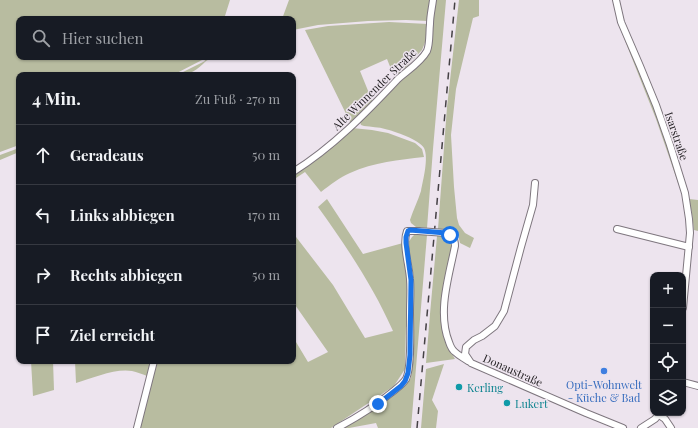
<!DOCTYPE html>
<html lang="de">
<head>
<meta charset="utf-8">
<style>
	:root { --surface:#171b24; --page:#20242c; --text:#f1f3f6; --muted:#9ea1a6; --line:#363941 }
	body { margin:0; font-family:"Playfair Display",serif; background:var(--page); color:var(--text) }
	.controls { position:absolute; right:12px; bottom:12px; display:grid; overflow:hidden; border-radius:8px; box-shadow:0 1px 3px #0004 }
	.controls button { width:36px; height:36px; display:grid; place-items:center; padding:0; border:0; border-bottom:1px solid var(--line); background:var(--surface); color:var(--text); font:20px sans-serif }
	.stop { position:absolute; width:12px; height:12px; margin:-9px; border:3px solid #1a73e8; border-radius:50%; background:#fff }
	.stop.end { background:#1a73e8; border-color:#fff; box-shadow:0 1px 4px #0008 }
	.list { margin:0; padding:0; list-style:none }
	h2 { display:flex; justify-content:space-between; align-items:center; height:52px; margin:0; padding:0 16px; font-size:17px }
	h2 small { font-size:13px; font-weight:400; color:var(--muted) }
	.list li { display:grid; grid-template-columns:26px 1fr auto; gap:12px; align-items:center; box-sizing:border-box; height:60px; padding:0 16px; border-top:1px solid var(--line) }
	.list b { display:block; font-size:15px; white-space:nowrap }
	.list em { font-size:13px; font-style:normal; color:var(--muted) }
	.icon { flex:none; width:22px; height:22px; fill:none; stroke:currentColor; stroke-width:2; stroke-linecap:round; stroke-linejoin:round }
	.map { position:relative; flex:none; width:698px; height:428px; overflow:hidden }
	.search { position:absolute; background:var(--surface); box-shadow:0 1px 3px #0004; left:16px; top:16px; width:280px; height:44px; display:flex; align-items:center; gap:10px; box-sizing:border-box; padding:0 14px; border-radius:8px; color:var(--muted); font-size:15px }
	.panel { position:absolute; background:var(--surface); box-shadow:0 1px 3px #0004; left:16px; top:72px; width:280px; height:292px; border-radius:8px }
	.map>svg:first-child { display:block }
</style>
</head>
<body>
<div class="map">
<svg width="698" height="428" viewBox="0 0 698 428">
	<rect width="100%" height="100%" fill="#ede4ee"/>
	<g fill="#b8bca0">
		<path d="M0 0H230L224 19H19V57H213L206 61C197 70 190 75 177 75L205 61 204 59 173 75H19V145L0 152Z"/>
		<polygon points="289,0 430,0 428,21 406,20 368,21 318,25 293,30 293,19 282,19"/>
		<path d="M436 0H446L433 149 427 228 416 227 411 223 410 220C413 210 418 201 421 191 423 180 429 158 424 148 420 140 394 131 385 129 379 127 371 127 364 126L361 125 360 122 361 120 430 53 432 20Z"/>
		<polygon points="459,0 479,0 479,16 473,18 456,89 451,135 454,187 457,218 459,225 465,233 474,238 470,248 460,243 458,235 451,231 438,229 447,107"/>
		<polygon points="616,12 617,13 659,118 680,183 679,184 678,183 656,119 618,23"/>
		<polygon points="389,22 428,24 426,40 422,50 395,79 387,59 360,71 373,103 351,124 305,30 328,26"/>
		<path d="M352 128 372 130 388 133 415 143 422 149 424 157C399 160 374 162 350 173 340 177 330 185 321 192L305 172 293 180V174Z"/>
		<polygon points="19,148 19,152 0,160 0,155"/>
		<path d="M327 199 363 254 403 243 407 279 408 326 406 327 405 369 394 386 331 428H139L156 361H293V337L308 362 328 352 293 302V233L333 285 365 338 393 331C373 286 346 246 318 207Z"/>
		<polygon points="689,199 698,200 698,231 694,230 692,214"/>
		<polygon points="415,234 427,235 411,428 378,428 376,423 349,428 342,428 404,385 411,378 414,354 414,278 408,243 412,237"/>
		<polygon points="437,236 445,236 449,238 452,246 444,285 440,314 444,333 447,345 455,359 426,363 430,314"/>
		<polygon points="31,361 53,361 54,390 33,396"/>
		<path d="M75 361H152L149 373 147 376C142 374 137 372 132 371 116 368 92 378 76 383Z"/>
		<polygon points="444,364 432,400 438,411 436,428 421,428 426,369"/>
	</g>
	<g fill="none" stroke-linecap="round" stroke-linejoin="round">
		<defs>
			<g id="minor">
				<polyline points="616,0 621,22 640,66 656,105 670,145 685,193 689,219 690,233 683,308"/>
				<path d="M293 172C333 147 366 113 398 79 407 71 421 62 427 51 430 44 429 33 430 24 430 16 432 8 433 0"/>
				<polyline points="535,183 533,205 521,247 504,311 495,326 482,336 474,340 466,347 465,354 471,363 586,413 623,428"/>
				<polyline points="617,229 689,247"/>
				<path d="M446 233C453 236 455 239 455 246 449 276 437 312 449 342 450 345 452 350 455 352 459 356 464 358 468 361"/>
				<polyline points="683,382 698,386"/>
				<polyline points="659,415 665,419 671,428"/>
				<polyline points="137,428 154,361"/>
				<path d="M337 428C356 418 374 407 391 393 396 389 402 385 406 379 412 367 410 327 410 312 410 301 411 290 410 279 409 264 402 244 407 231H418"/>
				<polyline points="641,428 655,419 660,413"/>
			</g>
		</defs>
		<use href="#minor" stroke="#7e767e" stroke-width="8"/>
		<use href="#minor" stroke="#fff" stroke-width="6"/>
		<polyline stroke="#454145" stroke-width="1.5" stroke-dasharray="7 7" stroke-linecap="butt" points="417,428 455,0"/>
		<defs>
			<polyline id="minor-bridge" points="418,231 446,233"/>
		</defs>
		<use href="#minor-bridge" stroke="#7e767e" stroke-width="8" stroke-linecap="butt"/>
		<use href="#minor-bridge" stroke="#fff" stroke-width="6"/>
	</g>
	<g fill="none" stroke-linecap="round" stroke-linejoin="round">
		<polyline stroke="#1a73e8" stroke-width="5" points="378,404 401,386 405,381 408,373 410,355 411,280 406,243 406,237 408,231 410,230 446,233 450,235"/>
	</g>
	<circle fill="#3f7fe0" stroke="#ede4ee" stroke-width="1.5" cx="604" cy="371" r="4"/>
	<g fill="#0f9aa8" stroke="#ede4ee" stroke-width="1.5">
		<circle cx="459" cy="387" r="4"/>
		<circle cx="507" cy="403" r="4"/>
	</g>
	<g text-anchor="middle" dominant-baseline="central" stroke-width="3" stroke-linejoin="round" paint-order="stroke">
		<g font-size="11" fill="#262326" stroke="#ede4ee">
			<text transform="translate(374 89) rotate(-44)">Alte Winnender Straße</text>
			<text transform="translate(677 136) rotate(71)">Isarstraße</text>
			<text transform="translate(513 370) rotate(24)">Donaustraße</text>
		</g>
		<g font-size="11" fill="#366cbe" stroke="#ede4ee">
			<text x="604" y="384">Opti-Wohnwelt<tspan x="604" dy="13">- Küche &amp; Bad</tspan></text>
		</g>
		<g font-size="11" fill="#0d838f" stroke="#ede4ee" text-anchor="start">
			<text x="467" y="387">Kerling</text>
			<text x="515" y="403">Lukert</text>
		</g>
	</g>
</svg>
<div class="controls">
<button>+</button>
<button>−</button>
<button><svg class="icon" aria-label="locate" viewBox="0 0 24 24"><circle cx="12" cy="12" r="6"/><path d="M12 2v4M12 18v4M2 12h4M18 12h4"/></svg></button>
<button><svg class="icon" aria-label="layers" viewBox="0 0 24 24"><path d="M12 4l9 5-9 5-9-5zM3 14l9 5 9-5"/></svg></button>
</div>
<div class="stop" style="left:450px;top:235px"></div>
<div class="stop end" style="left:378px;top:404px"></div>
<div class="search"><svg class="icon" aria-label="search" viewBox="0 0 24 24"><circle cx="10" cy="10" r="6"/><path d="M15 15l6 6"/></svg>Hier suchen</div>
<section class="panel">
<h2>4 Min.<small>Zu Fuß · 270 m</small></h2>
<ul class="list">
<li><svg class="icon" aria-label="ahead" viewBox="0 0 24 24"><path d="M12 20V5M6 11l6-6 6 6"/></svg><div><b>Geradeaus</b></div><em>50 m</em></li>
<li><svg class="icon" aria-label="left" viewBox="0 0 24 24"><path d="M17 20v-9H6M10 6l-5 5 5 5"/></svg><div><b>Links abbiegen</b></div><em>170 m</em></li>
<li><svg class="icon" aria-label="right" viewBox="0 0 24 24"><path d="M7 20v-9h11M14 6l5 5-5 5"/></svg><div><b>Rechts abbiegen</b></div><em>50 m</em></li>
<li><svg class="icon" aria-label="arrive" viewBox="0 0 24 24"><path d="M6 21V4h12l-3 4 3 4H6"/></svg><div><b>Ziel erreicht</b></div></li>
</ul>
</section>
</div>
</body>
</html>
